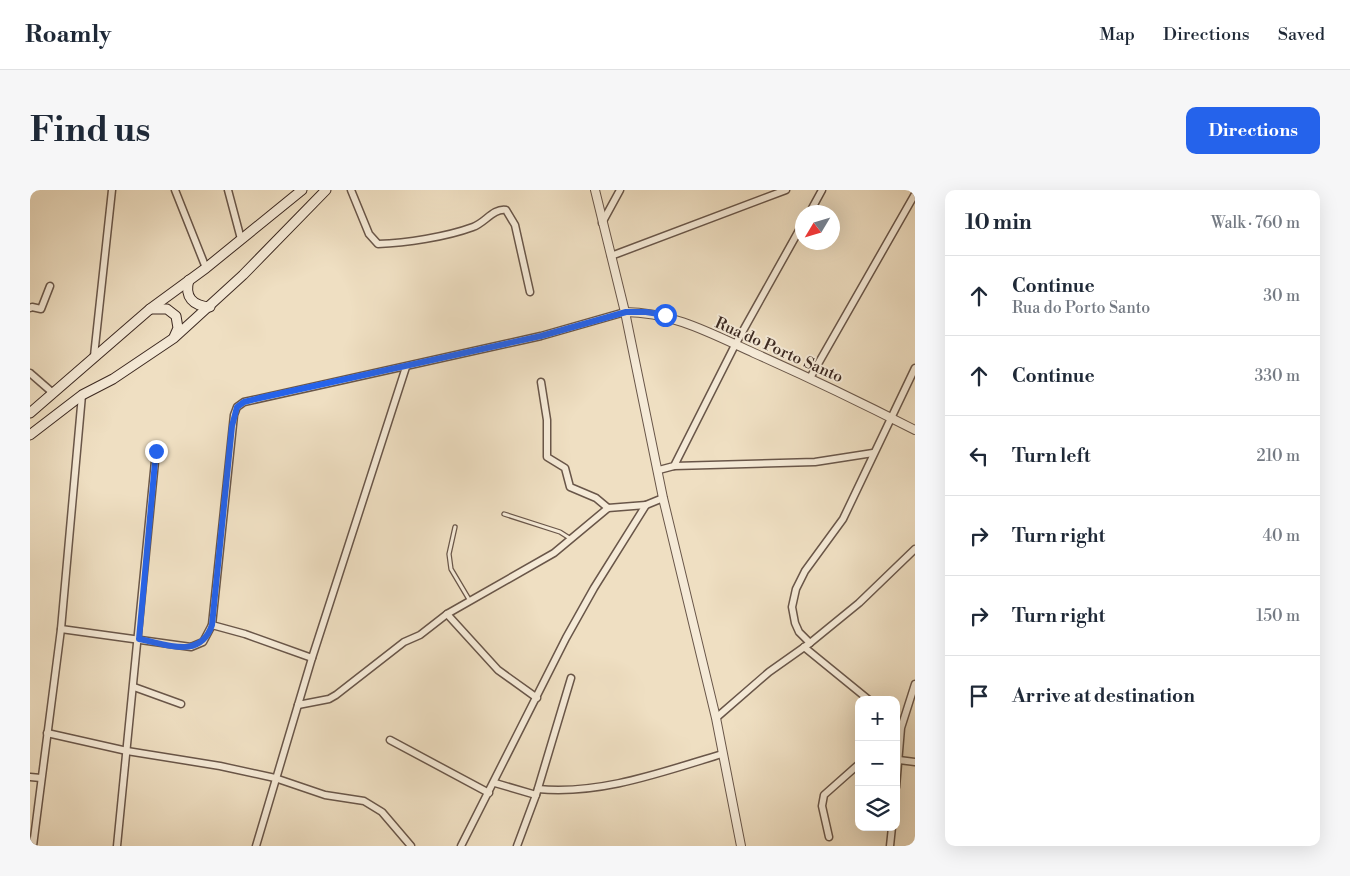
<!DOCTYPE html>
<html lang="en">
<head>
<meta charset="utf-8">
<style>
	:root { --surface:#fff; --page:#f6f6f7; --text:#1f2937; --muted:#747a83; --line:#e0e1e3; --accent:#2563eb }
	body { margin:0; font-family:"Libre Bodoni",serif; background:var(--page); color:var(--text) }
	.controls { position:absolute; right:15px; bottom:15px; display:grid; overflow:hidden; border-radius:10px; box-shadow:0 5px 20px #0002 }
	.controls button { width:45px; height:45px; display:grid; place-items:center; padding:0; border:0; border-bottom:1px solid var(--line); background:var(--surface); color:var(--text); font:25px sans-serif }
	.compass { position:absolute; left:765px; top:15px; width:45px; height:45px; border-radius:50%; background:var(--surface); box-shadow:0 5px 20px #0002; rotate:232deg }
	.stop { position:absolute; width:15px; height:15px; margin:-11px; border:4px solid #2563eb; border-radius:50%; background:#fff }
	.stop.end { background:#2563eb; border-color:#fff; box-shadow:0 1px 5px #0008 }
	.list { margin:0; padding:0; list-style:none }
	h2 { display:flex; justify-content:space-between; align-items:center; height:65px; margin:0; padding:0 20px; font-size:21px }
	h2 small { font-size:16px; font-weight:400; color:var(--muted) }
	.list li { display:grid; grid-template-columns:32px 1fr auto; gap:15px; align-items:center; box-sizing:border-box; height:80px; padding:0 20px; border-top:1px solid var(--line) }
	.list b { display:block; font-size:19px; white-space:nowrap }
	.list p { margin:0; font-size:16px; white-space:nowrap; color:var(--muted) }
	.list em { font-size:16px; font-style:normal; color:var(--muted) }
	.icon { flex:none; width:28px; height:28px; fill:none; stroke:currentColor; stroke-width:2; stroke-linecap:round; stroke-linejoin:round }
	.map { position:relative; flex:none; width:885px; height:656px; overflow:hidden; border-radius:10px }
	header { display:flex; align-items:center; gap:30px; box-sizing:border-box; height:70px; padding:0 25px; background:var(--surface); border-bottom:1px solid var(--line) }
	header strong { font-size:24px }
	nav { display:flex; gap:28px; margin-inline-start:auto; font-size:18px }
	.intro { display:flex; align-items:center; justify-content:space-between; box-sizing:border-box; height:120px; padding:0 30px }
	h1 { margin:0; font-size:35px }
	.button { padding:12px 22px; border-radius:10px; background:var(--accent); color:#fff; font-size:18px; font-weight:700 }
	main { display:flex; gap:30px; padding:0 30px }
	aside { flex:1; background:var(--surface); border-radius:10px; box-shadow:0 5px 20px #0002 }
	.map>svg:first-child { display:block }
</style>
</head>
<body>
<header>
<strong>Roamly</strong>
<nav><a>Map</a><a>Directions</a><a>Saved</a></nav>
</header>
<div class="intro"><h1>Find us</h1><a class="button">Directions</a></div>
<main>
<div class="map">
<svg width="885" height="656" viewBox="0 0 885 656">
	<rect width="100%" height="100%" fill="#efdfc2"/>
	<filter id="stains"><feTurbulence type="fractalNoise" baseFrequency=".004" numOctaves="4"/><feColorMatrix values="0 0 0 0 .2 0 0 0 0 .09 0 0 0 0 .02 0 0 0 .5 -.17"/></filter>
	<radialGradient id="worn" r=".72"><stop offset=".6" stop-color="#630" stop-opacity="0"/><stop offset="1" stop-color="#630" stop-opacity=".3"/></radialGradient>
	<g fill="none" stroke-linecap="round" stroke-linejoin="round">
		<defs>
			<g id="service">
				<polyline points="474,324 530,342 541,349"/>
				<polyline points="425,337 419,364 421,379 440,411"/>
			</g>
			<g id="minor">
				<polyline points="145,0 176,78"/>
				<polyline points="198,0 211,49"/>
				<path d="M321 0 339 44 348 54C376 53 416 47 443 37 455 33 463 18 476 20L485 35 500 102"/>
				<polyline points="780,22 792,0"/>
				<polyline points="572,33 590,0"/>
				<polyline points="581,66 756,0"/>
				<polyline points="0,118 2,117 11,119 20,96"/>
				<polyline points="64,166 82,0"/>
				<polyline points="0,183 23,203"/>
				<polyline points="780,188 885,4"/>
				<polyline points="511,192 517,230 517,267 535,278 540,297 566,308 578,318"/>
				<polyline points="644,276 785,272 843,263"/>
				<polyline points="629,280 644,276 705,155 772,35"/>
				<polyline points="417,424 468,480 507,508"/>
				<polyline points="182,435 215,444 282,468"/>
				<polyline points="31,439 161,457 173,452 182,435 204,225 207,217 214,212 511,146 595,122"/>
				<polyline points="780,453 769,442 765,433 762,417 766,399 775,381 813,329 885,178"/>
				<polyline points="774,457 839,510"/>
				<polyline points="104,497 151,514"/>
				<polyline points="268,515 299,509 306,505 374,452 390,445 417,424 524,363 578,318 616,315"/>
				<polyline points="686,528 739,482 780,453 829,413 885,359"/>
				<polyline points="17,543 97,561 190,576 245,588 295,605 334,611 352,622 381,656"/>
				<polyline points="360,550 459,603"/>
				<polyline points="869,570 885,572"/>
				<polyline points="0,587 11,588"/>
				<polyline points="465,593 506,605"/>
				<polyline points="866,597 871,538 885,494"/>
				<path d="M508 599C571 605 632 582 692 564"/>
				<polyline points="799,647 792,616 794,605 829,574"/>
				<polyline points="3,656 31,439 52,205"/>
				<polyline points="87,656 126,261"/>
				<polyline points="226,656 282,468 376,177"/>
				<polyline points="431,656 536,448 564,398 616,315 633,308"/>
				<polyline points="487,656 506,605 541,488"/>
				<polyline points="860,656 862,637"/>
			</g>
			<g id="tertiary">
				<polyline points="565,0 595,122 633,308 686,528 711,656"/>
				<path d="M595 122C642 122 682 144 724 163 778 187 832 213 885 240"/>
			</g>
			<g id="secondary">
				<path d="M159 90C154 107 163 116 180 117"/>
				<polyline points="120,119 137,119 146,126 148,138 144,147"/>
				<polyline points="0,223 120,119 176,78 272,0"/>
				<polyline points="0,245 52,205 83,189 144,148 213,85 296,0"/>
			</g>
		</defs>
		<use href="#service" stroke="#695649" stroke-width="5.5"/>
		<use href="#minor" stroke="#695649" stroke-width="9"/>
		<use href="#tertiary" stroke="#695649" stroke-width="10"/>
		<use href="#secondary" stroke="#3c2921" stroke-width="11"/>
		<use href="#service" stroke="#f5ead7" stroke-width="3"/>
		<use href="#minor" stroke="#f5ead7" stroke-width="6"/>
		<use href="#tertiary" stroke="#f5ead7" stroke-width="8"/>
		<use href="#secondary" stroke="#f5ead7" stroke-width="9"/>
	</g>
	<g fill="none" stroke-linecap="round" stroke-linejoin="round">
		<path stroke="#2563eb" stroke-width="6" d="M126 261 109 449C137 454 170 470 182 435L202 236 207 217 214 212 230 208 511 146 596 122H616L635 125"/>
	</g>
	<g text-anchor="middle" dominant-baseline="central" stroke-width="4" stroke-linejoin="round" paint-order="stroke">
		<g font-size="16" fill="#3c2921" stroke="#f5ead7">
			<text transform="translate(749 160) rotate(24)">Rua do Porto Santo</text>
		</g>
	</g>
	<rect width="100%" height="100%" filter="url(#stains)"/>
	<rect width="100%" height="100%" fill="url(#worn)"/>
</svg>
<div class="controls">
<button>+</button>
<button>−</button>
<button><svg class="icon" aria-label="layers" viewBox="0 0 24 24"><path d="M12 4l9 5-9 5-9-5zM3 14l9 5 9-5"/></svg></button>
</div>
<svg class="compass" viewBox="-18 -18 36 36"><path d="M0-13l5 13h-10z" fill="#e53935"/><path d="M0 13l5-13h-10z" fill="#747a83"/></svg>
<div class="stop" style="left:635px;top:125px"></div>
<div class="stop end" style="left:126px;top:261px"></div>
</div>
<aside>
<h2>10 min<small>Walk · 760 m</small></h2>
<ul class="list">
<li><svg class="icon" aria-label="ahead" viewBox="0 0 24 24"><path d="M12 20V5M6 11l6-6 6 6"/></svg><div><b>Continue</b><p>Rua do Porto Santo</p></div><em>30 m</em></li>
<li><svg class="icon" aria-label="ahead" viewBox="0 0 24 24"><path d="M12 20V5M6 11l6-6 6 6"/></svg><div><b>Continue</b></div><em>330 m</em></li>
<li><svg class="icon" aria-label="left" viewBox="0 0 24 24"><path d="M17 20v-9H6M10 6l-5 5 5 5"/></svg><div><b>Turn left</b></div><em>210 m</em></li>
<li><svg class="icon" aria-label="right" viewBox="0 0 24 24"><path d="M7 20v-9h11M14 6l5 5-5 5"/></svg><div><b>Turn right</b></div><em>40 m</em></li>
<li><svg class="icon" aria-label="right" viewBox="0 0 24 24"><path d="M7 20v-9h11M14 6l5 5-5 5"/></svg><div><b>Turn right</b></div><em>150 m</em></li>
<li><svg class="icon" aria-label="arrive" viewBox="0 0 24 24"><path d="M6 21V4h12l-3 4 3 4H6"/></svg><div><b>Arrive at destination</b></div></li>
</ul>
</aside>
</main>
</body>
</html>
